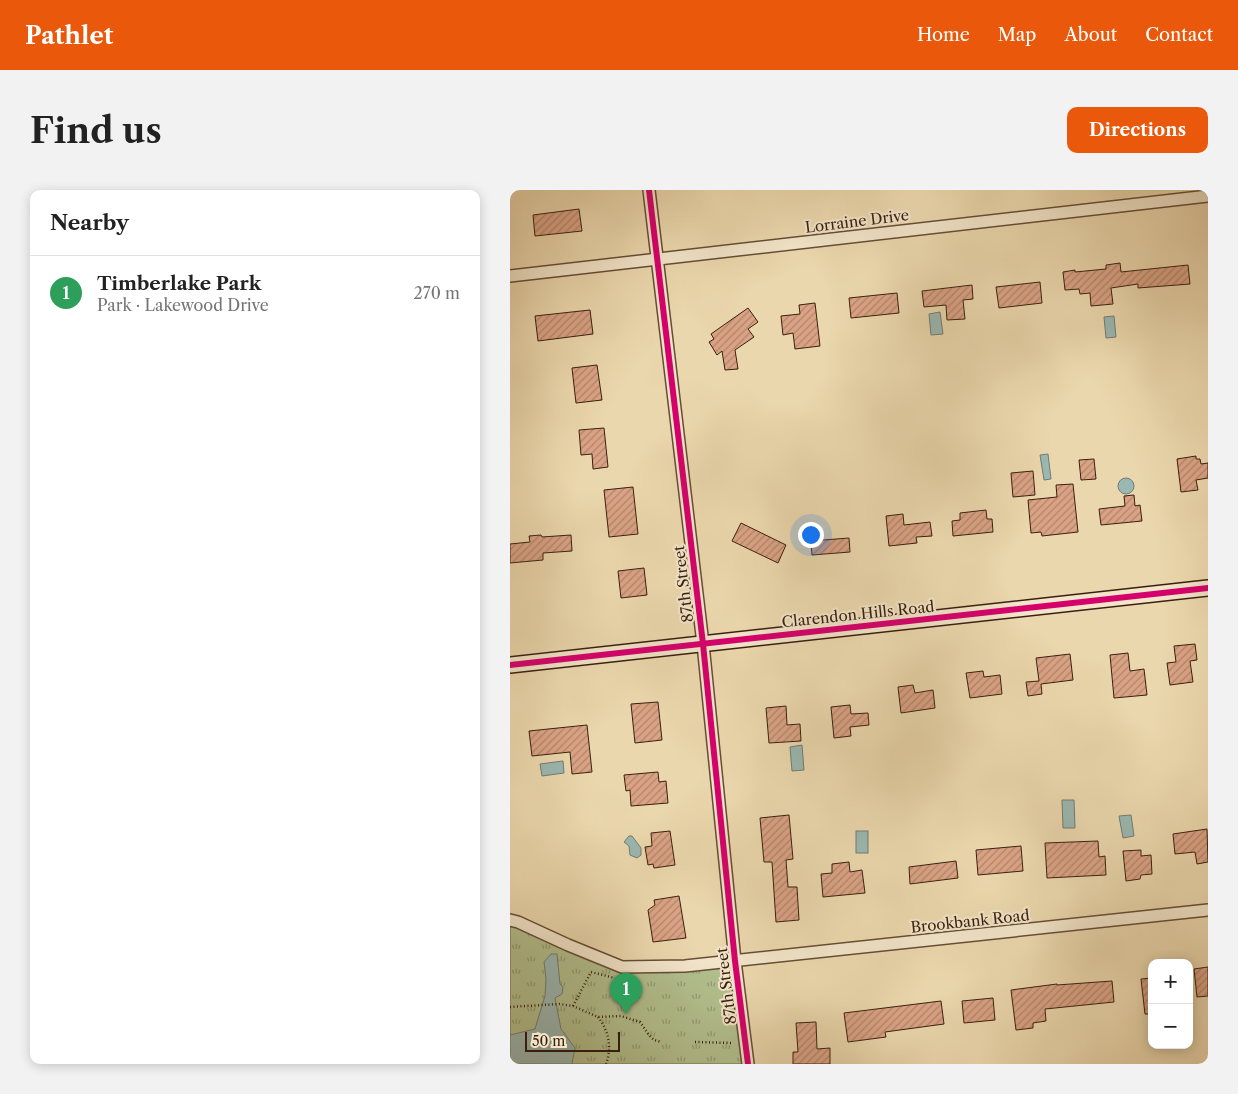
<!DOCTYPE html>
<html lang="en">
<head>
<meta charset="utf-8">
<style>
	:root { --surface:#fff; --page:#f2f2f2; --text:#222; --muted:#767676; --line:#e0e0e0; --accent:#ea580c }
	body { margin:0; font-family:"Libre Caslon Text",serif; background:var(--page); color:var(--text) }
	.controls { position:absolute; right:15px; bottom:15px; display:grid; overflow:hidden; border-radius:10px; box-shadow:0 2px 12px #0003 }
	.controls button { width:45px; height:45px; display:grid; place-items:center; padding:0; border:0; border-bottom:1px solid var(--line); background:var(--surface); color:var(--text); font:25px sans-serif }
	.scale { position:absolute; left:15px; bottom:12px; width:95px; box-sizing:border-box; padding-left:5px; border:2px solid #3a1f0f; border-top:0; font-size:14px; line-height:18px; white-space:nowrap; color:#3a1f0f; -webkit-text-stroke:4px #f2e5ca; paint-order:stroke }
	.you { position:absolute; left:300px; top:344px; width:18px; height:18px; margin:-12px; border:4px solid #fff; border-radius:50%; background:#1a73e8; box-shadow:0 0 0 8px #1a73e833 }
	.badge { display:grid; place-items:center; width:32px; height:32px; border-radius:50%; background:var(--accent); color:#fff; font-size:16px; font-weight:700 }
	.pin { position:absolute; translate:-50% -41px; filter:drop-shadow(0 1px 2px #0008) }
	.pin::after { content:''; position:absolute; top:26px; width:18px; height:15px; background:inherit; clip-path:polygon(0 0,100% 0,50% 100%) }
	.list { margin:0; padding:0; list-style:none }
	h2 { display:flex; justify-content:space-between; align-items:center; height:65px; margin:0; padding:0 20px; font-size:21px }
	h2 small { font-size:16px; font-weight:400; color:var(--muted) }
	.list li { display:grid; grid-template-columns:32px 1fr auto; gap:15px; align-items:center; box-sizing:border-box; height:75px; padding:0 20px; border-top:1px solid var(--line) }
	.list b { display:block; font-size:19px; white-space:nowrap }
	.list p { margin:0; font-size:16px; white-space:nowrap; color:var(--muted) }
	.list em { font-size:16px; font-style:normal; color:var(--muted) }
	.map { position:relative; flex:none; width:698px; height:874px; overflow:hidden; border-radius:10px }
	header { display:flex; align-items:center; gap:30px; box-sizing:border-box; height:70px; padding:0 25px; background:var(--accent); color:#fff }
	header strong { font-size:24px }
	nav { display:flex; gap:28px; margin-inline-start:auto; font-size:18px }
	.intro { display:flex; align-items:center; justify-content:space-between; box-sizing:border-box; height:120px; padding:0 30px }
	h1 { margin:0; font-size:35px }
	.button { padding:12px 22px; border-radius:10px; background:var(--accent); color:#fff; font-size:18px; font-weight:700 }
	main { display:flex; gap:30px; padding:0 30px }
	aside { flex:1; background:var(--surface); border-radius:10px; box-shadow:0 2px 12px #0003 }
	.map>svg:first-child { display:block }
</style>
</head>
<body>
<header>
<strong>Pathlet</strong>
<nav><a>Home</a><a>Map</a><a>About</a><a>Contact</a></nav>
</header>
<div class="intro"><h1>Find us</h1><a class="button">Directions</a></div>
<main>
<aside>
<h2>Nearby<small></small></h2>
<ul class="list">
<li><span class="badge" style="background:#2e9e5b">1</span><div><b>Timberlake Park</b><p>Park · Lakewood Drive</p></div><em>270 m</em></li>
</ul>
</aside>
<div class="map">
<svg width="698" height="874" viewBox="0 0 698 874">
	<defs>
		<pattern id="park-tufts" width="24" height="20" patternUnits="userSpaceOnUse" patternTransform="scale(1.25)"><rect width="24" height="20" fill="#b2bf8e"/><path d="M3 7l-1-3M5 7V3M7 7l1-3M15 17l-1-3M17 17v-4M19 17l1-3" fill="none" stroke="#929b72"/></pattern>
		<pattern id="building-hatch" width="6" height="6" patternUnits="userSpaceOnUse" patternTransform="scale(1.25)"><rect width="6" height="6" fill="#daa385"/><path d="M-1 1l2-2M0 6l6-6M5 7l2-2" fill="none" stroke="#b2846b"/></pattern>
	</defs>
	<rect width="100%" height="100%" fill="#ebd7ad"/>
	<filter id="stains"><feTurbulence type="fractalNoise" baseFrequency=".004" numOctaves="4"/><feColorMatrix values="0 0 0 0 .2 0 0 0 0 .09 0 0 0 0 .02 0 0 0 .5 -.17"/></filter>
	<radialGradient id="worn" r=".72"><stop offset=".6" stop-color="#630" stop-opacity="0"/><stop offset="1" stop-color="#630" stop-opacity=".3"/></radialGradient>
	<polygon fill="url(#park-tufts)" stroke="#766f4e" points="0,730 112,777 225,771 238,874 0,874"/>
	<g fill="#9ab8b2" stroke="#747b71">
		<polygon points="430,122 433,144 421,145 419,124"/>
		<polygon points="604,126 606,147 596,148 594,127"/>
		<polygon points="538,264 541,289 534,290 530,265"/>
		<circle cx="616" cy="296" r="8"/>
		<polygon points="292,555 294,580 282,581 280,557"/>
		<polygon points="53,571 54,583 32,586 30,574"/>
		<polygon points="552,610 564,610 565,638 553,638"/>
		<polygon points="621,625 624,646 613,648 609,626"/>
		<rect x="346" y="641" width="12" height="22"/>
		<polygon points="119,646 122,646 131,658 131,665 127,668 120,665 119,656 114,652"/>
		<polygon points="41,764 47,764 50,794 53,797 52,804 45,808 51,839 65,858 62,874 0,874 0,845 25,839 35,806 36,789 34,772"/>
	</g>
	<g fill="url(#building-hatch)" stroke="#3a1f0f">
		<polygon points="69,19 72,41 25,46 23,25"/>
		<polygon points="610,73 611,82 678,75 680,94 628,98 628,94 601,98 603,114 581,116 580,103 570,104 569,99 555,100 553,82 565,80 565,82 596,79 596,75"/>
		<polygon points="530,92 532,113 489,118 486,97"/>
		<polygon points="462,95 463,109 453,110 455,129 437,130 436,115 414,117 412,101"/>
		<polygon points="387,103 389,123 341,128 339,108"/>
		<polygon points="305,113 310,156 285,159 283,143 273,145 271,126 290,124 289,115"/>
		<polygon points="238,118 248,132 238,139 244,147 225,160 228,179 215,180 212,161 207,165 199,152 204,149 201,144"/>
		<polygon points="80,120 83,144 28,151 25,126"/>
		<polygon points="87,175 92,210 66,213 62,178"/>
		<polygon points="94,238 98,277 83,279 82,264 71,265 69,240"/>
		<polygon points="686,266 686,269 690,269 691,274 698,273 698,288 686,290 688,300 671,302 667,269"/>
		<polygon points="584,269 586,289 571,290 569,270"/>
		<polygon points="523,281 525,305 503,307 501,283"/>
		<polygon points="563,294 568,342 532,346 531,342 521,343 518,310 547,307 546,295"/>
		<polygon points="123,297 128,344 99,347 94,300"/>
		<polygon points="624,305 625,316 630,315 632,331 591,335 589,319 615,316 614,306"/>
		<polygon points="476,320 477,329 482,329 483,342 443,346 442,331 450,330 450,323"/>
		<polygon points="393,324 394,335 420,332 422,346 406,347 407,353 379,356 376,326"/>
		<polygon points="231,333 276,355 268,373 222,351"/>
		<polygon points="31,345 32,347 61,345 62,361 33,363 33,370 0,373 0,354 20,352 19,346"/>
		<polygon points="339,348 340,362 302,365 301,351"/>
		<polygon points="134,378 137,405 111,408 108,381"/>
		<polygon points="685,454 687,470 680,471 683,492 660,495 657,473 666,472 664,456"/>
		<polygon points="618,463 620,481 634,479 637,505 604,508 600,465"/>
		<polygon points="560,464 563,490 531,494 532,504 518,506 516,492 529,491 526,468"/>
		<polygon points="473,481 474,487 490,485 492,504 460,508 456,483"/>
		<polygon points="403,495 405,503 423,500 425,518 391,523 388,497"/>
		<polygon points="148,512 152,550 125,553 121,514"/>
		<polygon points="340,515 341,524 358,523 359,535 340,537 341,546 324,548 321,517"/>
		<polygon points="276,516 277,535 290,534 291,551 259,553 256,518"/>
		<polygon points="77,535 82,582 62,584 60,562 22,566 19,541"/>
		<polygon points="148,582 149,592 156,591 158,613 121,616 120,600 116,601 114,585"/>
		<polygon points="279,625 283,669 276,670 278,697 287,697 289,730 266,732 262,672 254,672 250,628"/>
		<polygon points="697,639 698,672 687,674 685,662 665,664 663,644"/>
		<polygon points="160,641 165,675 144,678 143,674 138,675 135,657 142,656 141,643"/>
		<polygon points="588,651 589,667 595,666 596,685 537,688 535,653"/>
		<polygon points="511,656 513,681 468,685 466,660"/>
		<polygon points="631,660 631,666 641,665 642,684 631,685 630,689 616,691 613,661"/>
		<polygon points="446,671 448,688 400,694 399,677"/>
		<polygon points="339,672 340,682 352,680 355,703 313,707 311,684 322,683 322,674"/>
		<polygon points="169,706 176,748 143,752 138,720 145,715 144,710"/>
		<polygon points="698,777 698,806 687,807 684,779"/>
		<polygon points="642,788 642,824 635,824 631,789"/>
		<polygon points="602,791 604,812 535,819 536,831 523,833 523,838 506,840 501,800 547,794 547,795"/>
		<polygon points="483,808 485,830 454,833 452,811"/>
		<polygon points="431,811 434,834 375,842 376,847 338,852 334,823"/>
		<polygon points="306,832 307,859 320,858 320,874 283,874 283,862 288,862 286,833"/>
	</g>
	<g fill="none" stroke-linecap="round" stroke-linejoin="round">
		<defs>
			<g id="street">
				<polyline points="139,0 193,454 225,771 238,874"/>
				<polyline points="0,86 698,6"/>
				<polyline points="0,730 8,732 58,755 112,777 175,776 698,720"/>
			</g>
			<polyline id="secondary" points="0,475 698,398"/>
		</defs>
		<use href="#street" stroke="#664d36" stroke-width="14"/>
		<use href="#secondary" stroke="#3a1f0f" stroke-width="18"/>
		<g stroke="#3a1f0f" stroke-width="2.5" stroke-dasharray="1 2.5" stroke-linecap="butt">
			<polyline points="63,816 81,782 105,788"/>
			<polyline points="0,817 49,814 63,816 88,827 111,826 130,832 139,845 144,850 151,852"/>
			<path d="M88 827C99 841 102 858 96 874"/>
			<polyline points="185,852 223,853"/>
		</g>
		<use href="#street" stroke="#f2e5ca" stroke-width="11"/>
		<use href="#secondary" stroke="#f2e5ca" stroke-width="15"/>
		<defs>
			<g id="cycleway">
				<polyline points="139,0 193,454 225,771 238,874"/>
				<polyline points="0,475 698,398"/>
			</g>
		</defs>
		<use href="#cycleway" stroke="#f2e5ca" stroke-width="9"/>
		<use href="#cycleway" stroke="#d6006c" stroke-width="6"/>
	</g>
	<g text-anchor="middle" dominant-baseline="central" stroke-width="4" stroke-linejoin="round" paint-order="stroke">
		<g font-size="15" fill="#3a1f0f" stroke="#f2e5ca">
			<text transform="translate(347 31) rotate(-7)">Lorraine Drive</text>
			<text transform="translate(173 394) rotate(-97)">87th Street</text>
			<text transform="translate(348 424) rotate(-6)">Clarendon Hills Road</text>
			<text transform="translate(460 731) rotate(-6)">Brookbank Road</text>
			<text transform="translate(216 796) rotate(-97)">87th Street</text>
		</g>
	</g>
	<rect width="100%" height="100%" filter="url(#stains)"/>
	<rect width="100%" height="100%" fill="url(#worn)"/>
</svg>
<div class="controls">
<button>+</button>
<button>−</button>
</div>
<div class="scale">50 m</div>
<div class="you"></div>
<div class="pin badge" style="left:116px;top:824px;background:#2e9e5b">1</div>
</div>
</main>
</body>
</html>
